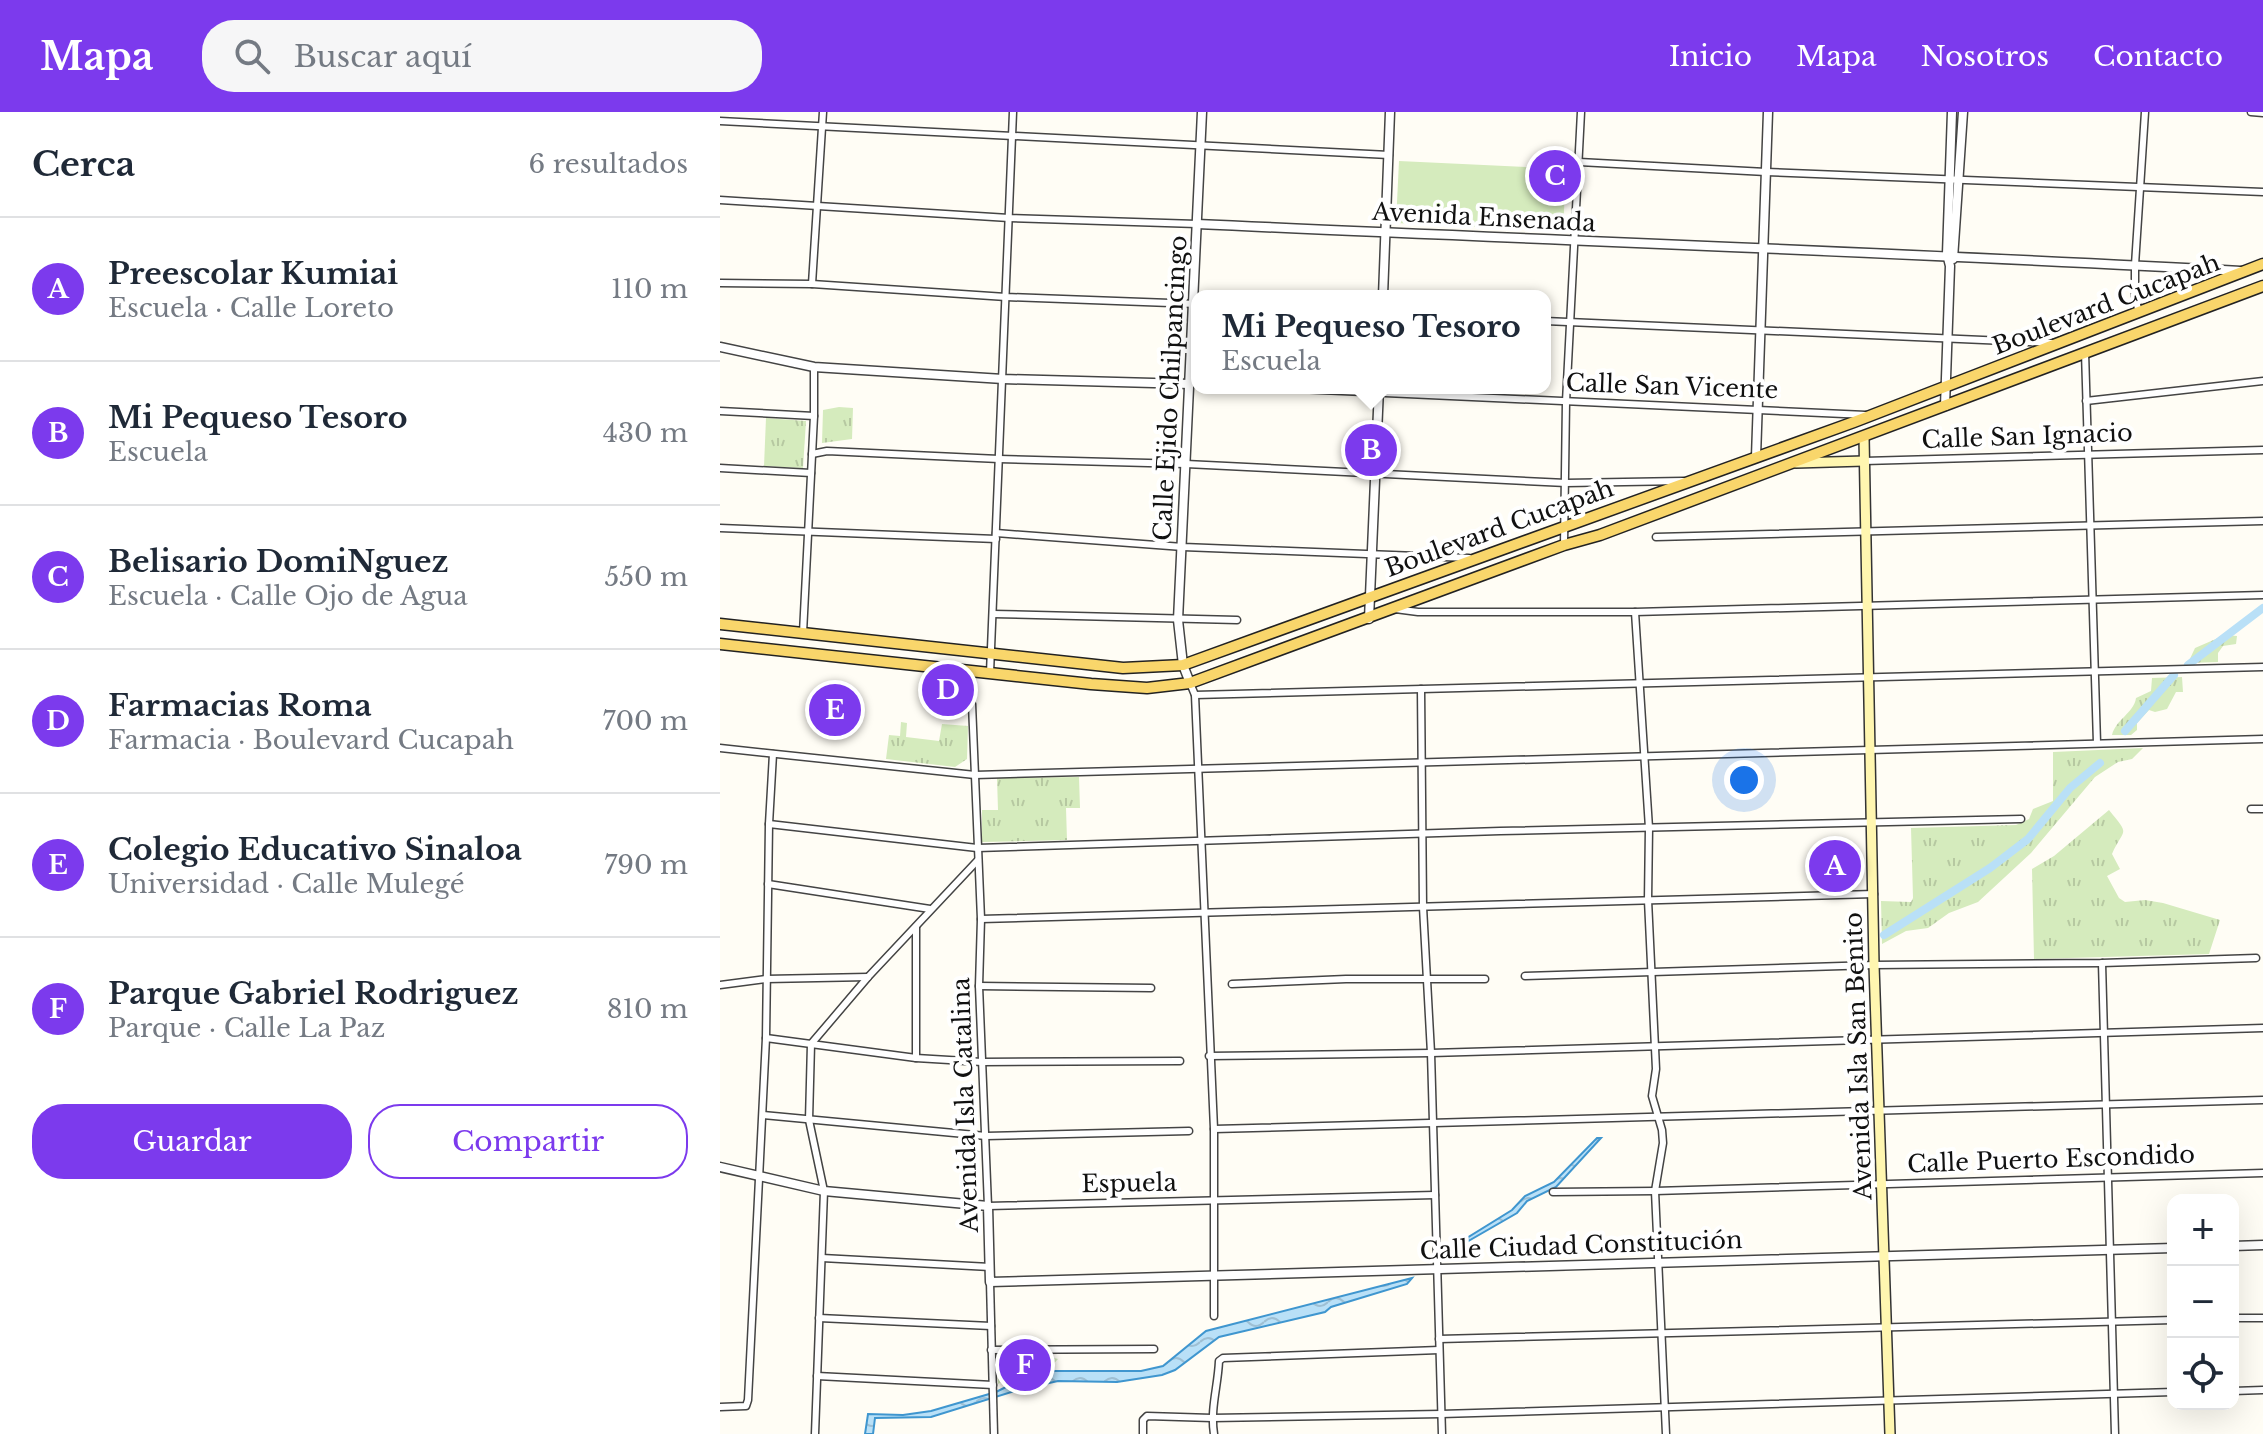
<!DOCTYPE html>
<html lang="es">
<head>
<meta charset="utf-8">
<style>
	:root { --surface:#fff; --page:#f6f6f7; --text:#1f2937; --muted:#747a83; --line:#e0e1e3; --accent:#7c3aed }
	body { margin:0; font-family:"Libre Baskerville",serif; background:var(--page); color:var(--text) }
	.controls { position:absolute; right:24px; bottom:24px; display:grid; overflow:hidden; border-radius:16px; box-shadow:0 8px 32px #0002 }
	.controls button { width:72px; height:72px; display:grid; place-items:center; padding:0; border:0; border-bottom:2px solid var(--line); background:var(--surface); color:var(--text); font:40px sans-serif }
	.you { position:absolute; left:1024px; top:668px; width:28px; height:28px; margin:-20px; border:6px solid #fff; border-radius:50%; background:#1a73e8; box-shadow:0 0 0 12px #1a73e833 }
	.badge { display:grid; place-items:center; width:52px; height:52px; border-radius:50%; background:var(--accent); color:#fff; font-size:26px; font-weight:700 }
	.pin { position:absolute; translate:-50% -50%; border:4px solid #fff; box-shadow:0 2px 8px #0006 }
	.popup { position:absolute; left:471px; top:178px; width:360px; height:104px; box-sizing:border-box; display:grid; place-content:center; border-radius:16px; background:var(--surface); filter:drop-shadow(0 2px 6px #0005); font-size:26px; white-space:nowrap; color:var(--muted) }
	.popup b { font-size:30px; color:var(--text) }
	.popup::after { content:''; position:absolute; left:50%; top:100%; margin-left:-16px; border:16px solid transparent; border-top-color:var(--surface) }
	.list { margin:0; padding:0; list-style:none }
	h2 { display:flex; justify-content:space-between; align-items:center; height:104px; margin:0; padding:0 32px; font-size:34px }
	h2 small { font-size:26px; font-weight:400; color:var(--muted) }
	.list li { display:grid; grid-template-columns:52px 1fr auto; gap:24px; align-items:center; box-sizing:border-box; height:144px; padding:0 32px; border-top:2px solid var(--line) }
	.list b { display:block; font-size:30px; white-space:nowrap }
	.list p { margin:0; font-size:26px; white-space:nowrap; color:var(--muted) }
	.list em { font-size:26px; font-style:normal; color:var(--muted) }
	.actions { display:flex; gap:16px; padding:24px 32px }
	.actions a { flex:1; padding:18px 0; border:2px solid var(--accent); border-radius:32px; text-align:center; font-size:28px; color:var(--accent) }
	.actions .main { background:var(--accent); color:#fff }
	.icon { flex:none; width:44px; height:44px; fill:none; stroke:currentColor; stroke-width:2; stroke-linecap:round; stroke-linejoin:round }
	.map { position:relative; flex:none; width:1543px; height:1322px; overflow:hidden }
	header { display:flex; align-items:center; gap:48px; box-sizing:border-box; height:112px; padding:0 40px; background:var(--accent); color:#fff }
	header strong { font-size:38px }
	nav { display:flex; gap:44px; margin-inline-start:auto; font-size:28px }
	.search { width:560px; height:72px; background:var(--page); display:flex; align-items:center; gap:20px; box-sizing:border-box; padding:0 28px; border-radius:32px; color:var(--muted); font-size:30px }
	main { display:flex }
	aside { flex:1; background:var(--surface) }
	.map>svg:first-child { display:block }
</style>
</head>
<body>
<header>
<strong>Mapa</strong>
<div class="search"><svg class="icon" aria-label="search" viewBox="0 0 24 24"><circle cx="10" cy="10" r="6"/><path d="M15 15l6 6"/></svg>Buscar aquí</div>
<nav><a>Inicio</a><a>Mapa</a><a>Nosotros</a><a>Contacto</a></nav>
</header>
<main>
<aside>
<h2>Cerca<small>6 resultados</small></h2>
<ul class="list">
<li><span class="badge">A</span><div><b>Preescolar Kumiai</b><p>Escuela · Calle Loreto</p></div><em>110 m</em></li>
<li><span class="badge">B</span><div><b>Mi Pequeso Tesoro</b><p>Escuela</p></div><em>430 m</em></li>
<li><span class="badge">C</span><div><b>Belisario DomiNguez</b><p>Escuela · Calle Ojo de Agua</p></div><em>550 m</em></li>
<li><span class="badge">D</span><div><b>Farmacias Roma</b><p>Farmacia · Boulevard Cucapah</p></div><em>700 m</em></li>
<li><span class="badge">E</span><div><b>Colegio Educativo Sinaloa</b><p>Universidad · Calle Mulegé</p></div><em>790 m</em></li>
<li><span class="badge">F</span><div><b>Parque Gabriel Rodriguez</b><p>Parque · Calle La Paz</p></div><em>810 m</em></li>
</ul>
<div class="actions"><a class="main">Guardar</a><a>Compartir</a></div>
</aside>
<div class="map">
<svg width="1543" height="1322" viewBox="0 0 1543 1322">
	<defs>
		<pattern id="grass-tufts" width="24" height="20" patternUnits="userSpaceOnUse" patternTransform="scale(2)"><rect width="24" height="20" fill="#d5ebbd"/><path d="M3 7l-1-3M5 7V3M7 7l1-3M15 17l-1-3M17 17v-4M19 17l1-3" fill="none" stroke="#b6c8a1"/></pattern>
		<pattern id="water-waves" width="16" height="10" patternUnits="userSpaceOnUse" patternTransform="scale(2)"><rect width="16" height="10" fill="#b9e0f7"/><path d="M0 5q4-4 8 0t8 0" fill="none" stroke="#9ebfd3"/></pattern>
	</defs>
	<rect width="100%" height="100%" fill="#fffdf5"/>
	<g fill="url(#grass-tufts)">
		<polygon points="119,295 133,296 132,327 102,331 103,298"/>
		<polygon points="46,306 86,309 83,356 44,354"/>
		<polygon points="1505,523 1517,524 1516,532 1503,534 1498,541 1498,550 1468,551 1475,536"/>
		<path d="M1462 565 1463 580H1456L1447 597 1435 600 1429 598 1417 611V618L1411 623H1392C1396 607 1414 601 1416 586L1431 579 1432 566Z"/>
		<polygon points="181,610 187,611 186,625 219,629 222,612 248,614 247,647 235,655 166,647 169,623 180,624"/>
		<polygon points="1423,636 1412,647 1398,650 1375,665 1311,741 1258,790 1229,801 1208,816 1186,819 1162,832 1161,789 1191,790 1193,786 1191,716 1296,713 1309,707 1313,697 1333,689 1333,640"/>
		<polygon points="359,665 360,696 346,696 347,728 262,730 262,698 278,698 277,666"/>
		<path d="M1389 698C1411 725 1404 715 1392 742L1400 757 1387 764 1399 786 1405 790 1425 788 1443 791 1500 808 1489 842 1314 847 1312 757 1334 744Z"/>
	</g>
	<g fill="#d5ebbd">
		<polygon points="679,49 846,57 843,119 676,111"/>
		<polygon points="305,1238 338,1247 326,1260 303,1266 296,1262 278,1272 277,1244"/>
	</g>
	<g fill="url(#water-waves)" stroke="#3f96cf" stroke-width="2">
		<polygon points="877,1026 881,1026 836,1075 807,1089 797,1101 731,1139 734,1134 792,1098 805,1084 834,1070"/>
		<polygon points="692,1166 687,1172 611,1195 605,1200 499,1225 455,1258 442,1263 397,1270 338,1269 298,1278 211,1305 155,1306 153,1322 145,1322 148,1302 183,1303 211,1299 276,1280 294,1271 334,1259 421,1259 443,1254 486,1219"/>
	</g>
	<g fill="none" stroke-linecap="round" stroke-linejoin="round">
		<g stroke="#b9e0f7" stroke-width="8">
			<polyline points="1468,553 1543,496"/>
			<polyline points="1405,619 1454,563"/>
			<polyline points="1164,823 1270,756 1308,727 1350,676 1380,651"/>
		</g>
		<defs>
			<g id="minor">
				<polyline points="1531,0 1543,1"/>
				<polyline points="0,9 669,43"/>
				<polyline points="859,50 1046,60 1543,80"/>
				<polyline points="0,88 289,106 477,112"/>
				<polyline points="0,171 92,172 286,185 477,192"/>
				<polyline points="92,172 103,0"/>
				<polyline points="1419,201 1415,184 1415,153 1425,0"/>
				<polyline points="825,209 1333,231"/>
				<polyline points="1365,240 1377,631"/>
				<polyline points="557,276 1146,303"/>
				<polyline points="1366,289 1543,269"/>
				<polyline points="0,299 94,304"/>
				<polyline points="92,342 107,339 279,347 466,352 846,371 963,369"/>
				<polyline points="1144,349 1543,338"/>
				<polyline points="0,356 91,361"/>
				<polyline points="0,416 276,427"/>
				<polyline points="276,421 463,435 749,446"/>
				<polyline points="936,425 1543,409"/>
				<polyline points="844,433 846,290 861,0"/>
				<polyline points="675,497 698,500 915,500 1543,483"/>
				<polyline points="915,500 929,716 928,788 936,957 932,984 942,1018 943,1031 935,1079 946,1322"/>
				<polyline points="273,502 517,508"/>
				<polyline points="83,521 94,304 94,255"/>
				<polyline points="270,561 293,0"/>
				<polyline points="470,571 475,583 494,1017 494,1204"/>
				<polyline points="701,577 703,795 711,941 722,1322"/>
				<polyline points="475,583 1543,555"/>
				<polyline points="252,592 261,807 259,874 268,1094 715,1083"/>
				<polyline points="0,636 255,663 1543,627"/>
				<polyline points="1531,697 1543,697"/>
				<polyline points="49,712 257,736 780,719 1301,707"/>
				<polyline points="48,772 210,797"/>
				<polyline points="261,807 1154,782"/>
				<polyline points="1382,851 1395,1322"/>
				<polyline points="805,864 1154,853 1382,851 1536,846"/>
				<polyline points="512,872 626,867 765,867"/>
				<polyline points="0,873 46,867 148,865"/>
				<polyline points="259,874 431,876"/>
				<polyline points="46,926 196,946 262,950 460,949"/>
				<polyline points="489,944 711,941 1543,916"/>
				<polyline points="196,946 196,815"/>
				<polyline points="43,1003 266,1024 469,1019"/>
				<polyline points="494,1017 1543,988"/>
				<polyline points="833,1080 935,1079 1543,1061"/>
				<polyline points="102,1146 270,1155"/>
				<polyline points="270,1170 274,1322"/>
				<polyline points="99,1206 271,1214"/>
				<polyline points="1513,1206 1543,1206"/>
				<polyline points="719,1227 1453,1208"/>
				<polyline points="271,1238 434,1237"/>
				<polyline points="97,1264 273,1273"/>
				<polyline points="1513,1279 1543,1278"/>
				<polyline points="0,1295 26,1294 28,1288 46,926 49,712 53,642"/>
				<polyline points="95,1322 104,1079 89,1008 91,932 148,865 258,748"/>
				<polyline points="423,1322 423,1308 427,1304 492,1306 721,1302 1453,1280"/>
				<path d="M494 1322C490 1297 498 1274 499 1249L503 1246 719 1238"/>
			</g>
			<g id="tertiary">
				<path d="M477 112C825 128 1173 140 1521 159"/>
				<polyline points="1233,147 1243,0"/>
				<polyline points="663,184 670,0"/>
				<polyline points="0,235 94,255 283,267 470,272"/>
				<polyline points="1225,294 1230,154 1227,142 1232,0"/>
				<polyline points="1036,345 1048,0"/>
				<polyline points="649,507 659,276"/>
				<polyline points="470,571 463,553 458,508 482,0"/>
				<polyline points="0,1055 104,1079 268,1094 270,1170 1453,1136"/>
				<polyline points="1513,1134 1543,1133"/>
			</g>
			<g id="secondary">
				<polyline points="1144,325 1154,853 1170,1322"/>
				<polyline points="1076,351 1144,349"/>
			</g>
			<g id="primary">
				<polyline points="0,512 403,556 463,553 1134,310 1543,152"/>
				<polyline points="0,532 371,572 427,576 470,571 844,433 880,423 1543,174"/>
			</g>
		</defs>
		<use href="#minor" stroke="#444" stroke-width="9"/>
		<use href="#tertiary" stroke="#444" stroke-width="11"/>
		<use href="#secondary" stroke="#333" stroke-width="12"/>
		<use href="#primary" stroke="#222" stroke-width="13"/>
		<use href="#minor" stroke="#fff" stroke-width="6"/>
		<use href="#tertiary" stroke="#fff" stroke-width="8"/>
		<use href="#secondary" stroke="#fff6b0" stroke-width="9"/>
		<use href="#primary" stroke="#f9d66b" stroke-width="10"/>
	</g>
	<g text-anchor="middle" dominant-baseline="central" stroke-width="8" stroke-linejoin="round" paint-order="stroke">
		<g font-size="24" fill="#111" stroke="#fff">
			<text transform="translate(764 105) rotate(3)">Avenida Ensenada</text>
			<text transform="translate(1386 192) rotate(-21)">Boulevard Cucapah</text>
			<text transform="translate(952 274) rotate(2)">Calle San Vicente</text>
			<text transform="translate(450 276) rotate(-87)">Calle Ejido Chilpancingo</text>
			<text transform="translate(1307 324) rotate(-2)">Calle San Ignacio</text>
			<text transform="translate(779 416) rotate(-20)">Boulevard Cucapah</text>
			<text transform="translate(1138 944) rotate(-92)">Avenida Isla San Benito</text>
			<text transform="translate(245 993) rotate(-92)">Avenida Isla Catalina</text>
			<text transform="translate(1331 1047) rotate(-2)">Calle Puerto Escondido</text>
			<text transform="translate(409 1071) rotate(-1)">Espuela</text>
			<text transform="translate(861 1133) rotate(-2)">Calle Ciudad Constitución</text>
		</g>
	</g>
</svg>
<div class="controls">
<button>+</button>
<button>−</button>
<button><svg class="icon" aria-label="locate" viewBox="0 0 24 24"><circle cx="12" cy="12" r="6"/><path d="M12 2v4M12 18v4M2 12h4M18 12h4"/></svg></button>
</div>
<div class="you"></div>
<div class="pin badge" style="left:1115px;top:754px">A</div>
<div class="pin badge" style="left:651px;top:338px">B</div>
<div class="popup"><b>Mi Pequeso Tesoro</b>Escuela</div>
<div class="pin badge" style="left:835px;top:64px">C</div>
<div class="pin badge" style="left:228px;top:578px">D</div>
<div class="pin badge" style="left:115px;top:598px">E</div>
<div class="pin badge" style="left:305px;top:1253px">F</div>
</div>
</main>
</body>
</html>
